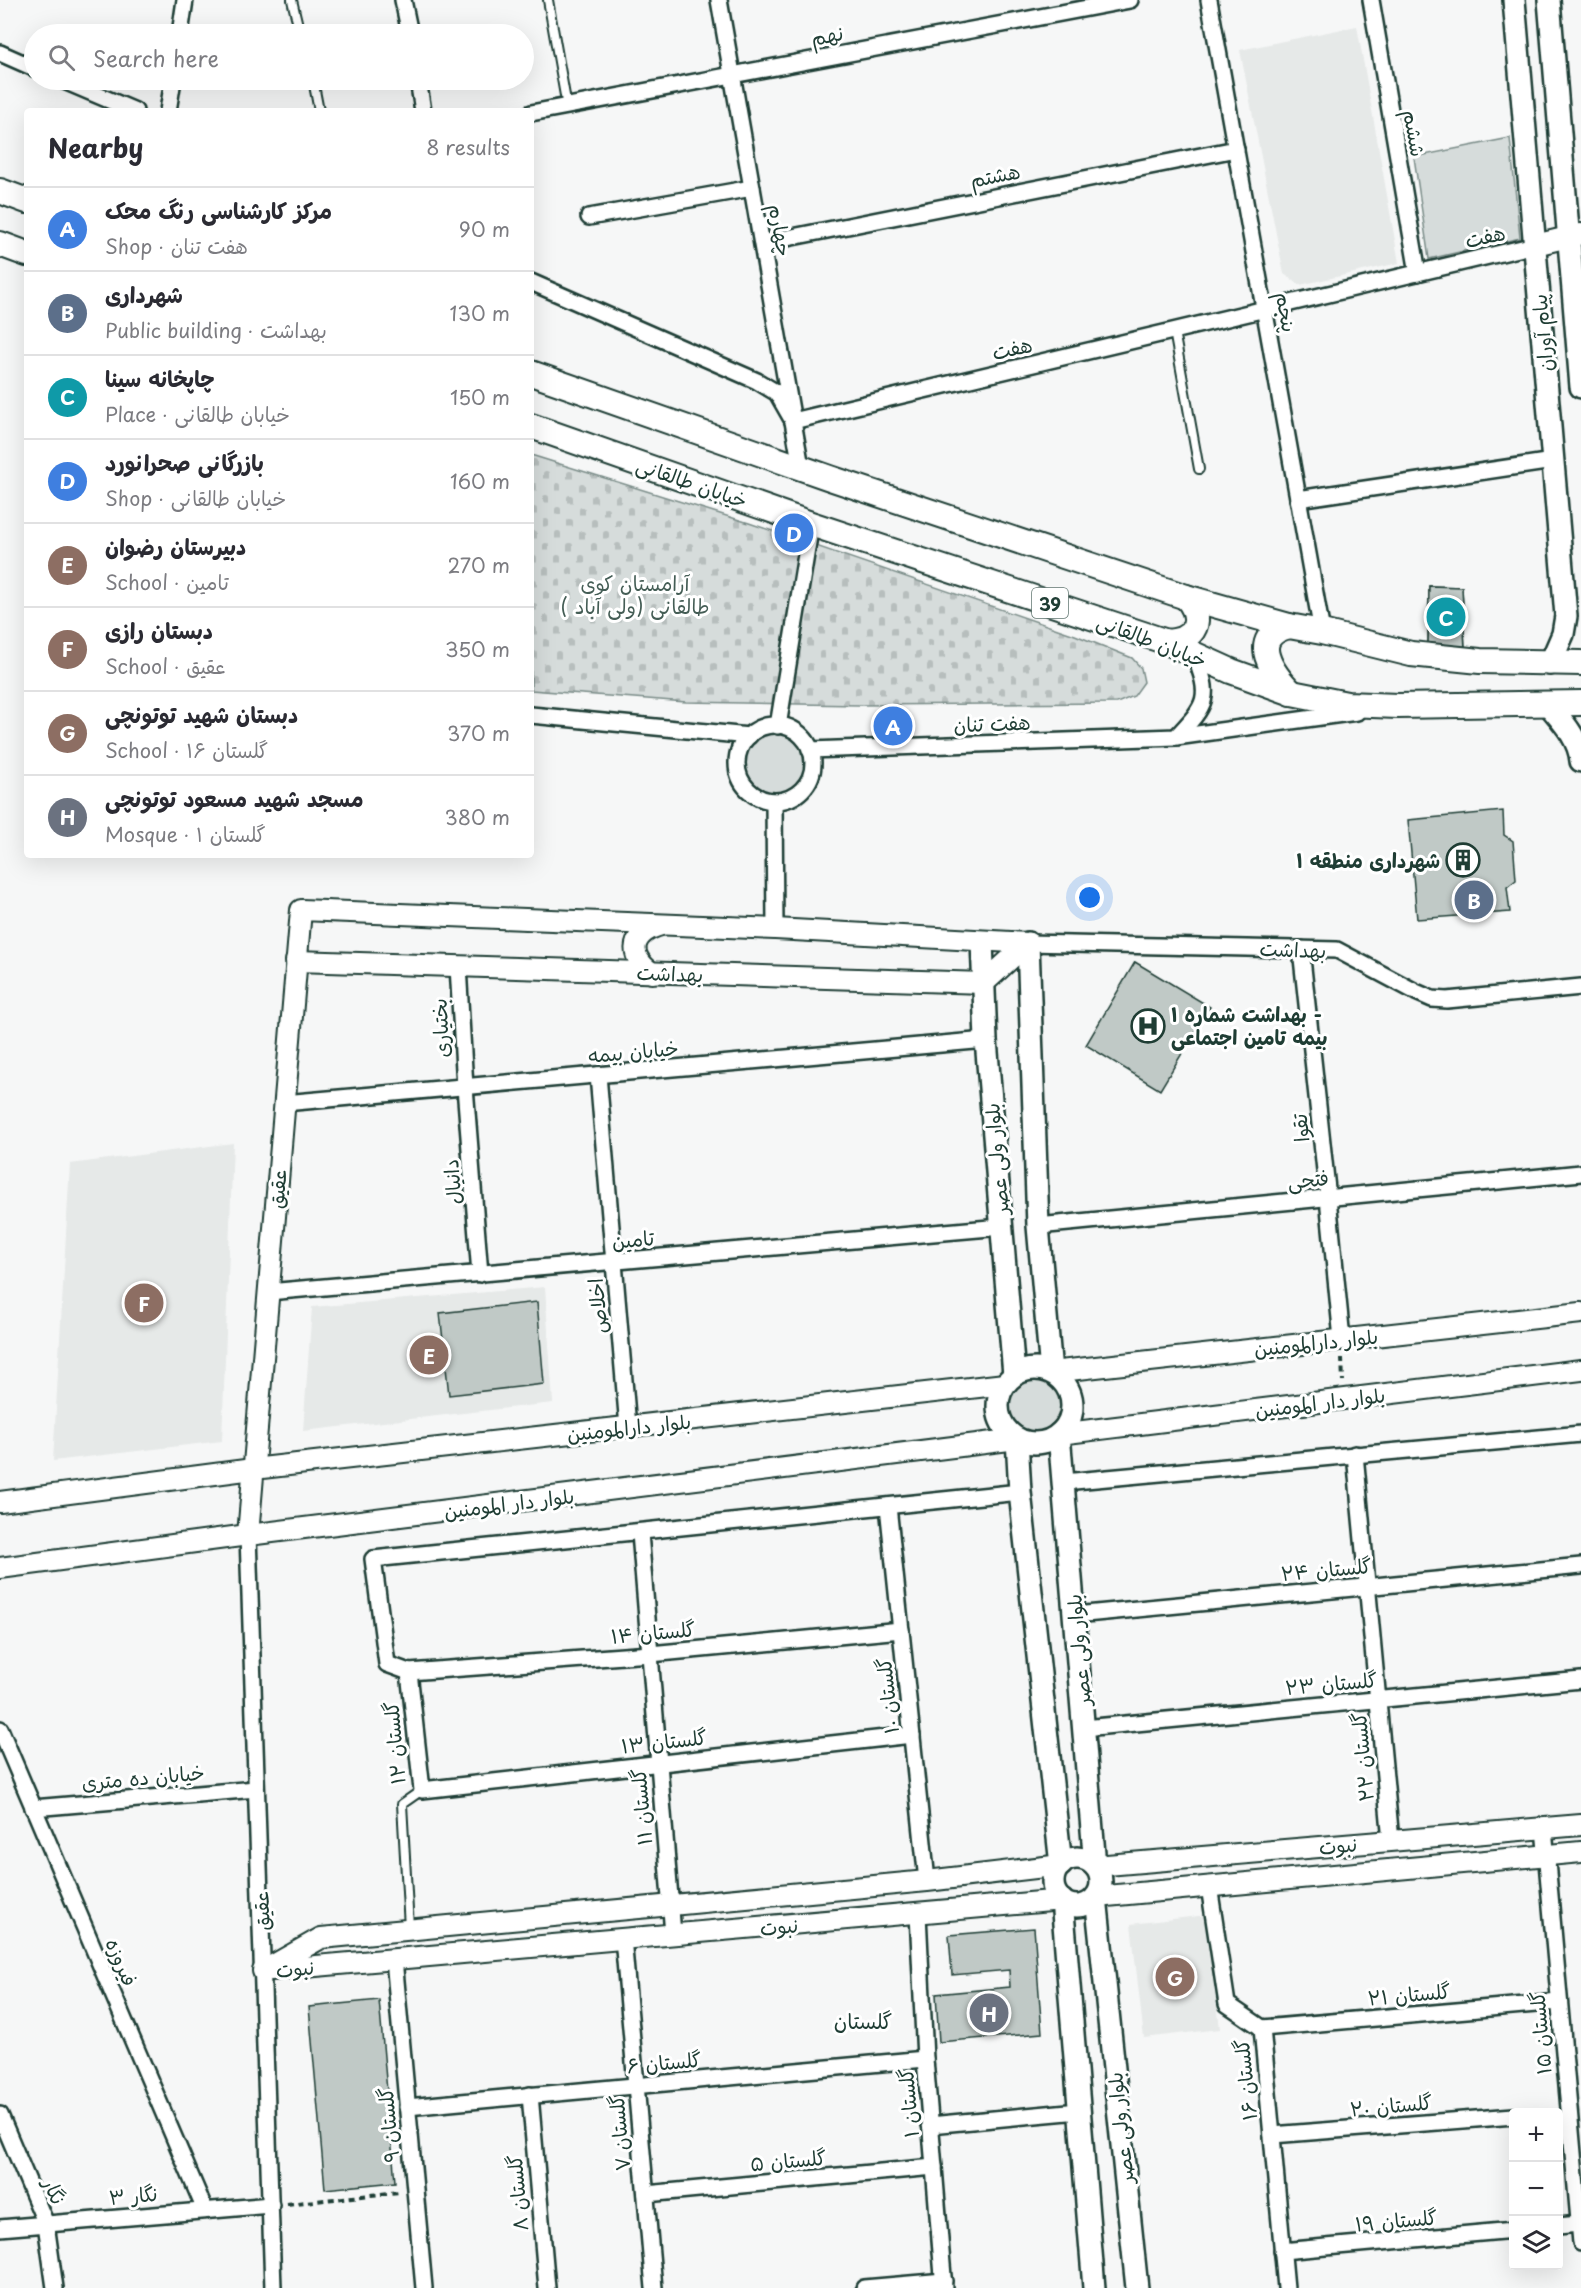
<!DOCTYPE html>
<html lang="en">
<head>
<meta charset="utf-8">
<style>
	:root { --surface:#fff; --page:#f2f2f3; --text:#2b2b33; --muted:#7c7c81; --line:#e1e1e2; --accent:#b45309 }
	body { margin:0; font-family:"Playpen Sans","Playpen Sans Arabic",sans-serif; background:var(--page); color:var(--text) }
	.controls { position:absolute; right:18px; bottom:18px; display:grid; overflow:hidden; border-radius:6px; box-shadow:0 6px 24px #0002 }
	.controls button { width:54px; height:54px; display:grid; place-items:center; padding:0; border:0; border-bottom:2px solid var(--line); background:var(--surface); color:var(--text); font:30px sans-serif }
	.you { position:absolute; left:1090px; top:898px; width:21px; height:21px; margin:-15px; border:4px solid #fff; border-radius:50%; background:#1a73e8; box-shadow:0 0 0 9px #1a73e833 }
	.badge { display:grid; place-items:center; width:39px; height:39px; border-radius:50%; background:var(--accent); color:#fff; font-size:20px; font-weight:700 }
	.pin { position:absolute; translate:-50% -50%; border:3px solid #fff; box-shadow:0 2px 6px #0006 }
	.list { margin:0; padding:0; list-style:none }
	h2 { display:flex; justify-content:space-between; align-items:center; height:78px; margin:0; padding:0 24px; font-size:26px }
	h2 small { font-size:20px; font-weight:400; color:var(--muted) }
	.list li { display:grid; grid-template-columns:39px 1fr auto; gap:18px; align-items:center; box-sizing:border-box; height:84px; padding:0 24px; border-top:2px solid var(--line) }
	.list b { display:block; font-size:22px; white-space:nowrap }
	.list p { margin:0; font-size:20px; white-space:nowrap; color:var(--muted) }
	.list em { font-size:20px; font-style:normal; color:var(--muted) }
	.icon { flex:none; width:33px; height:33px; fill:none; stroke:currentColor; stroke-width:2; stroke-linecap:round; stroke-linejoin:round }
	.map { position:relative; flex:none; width:1581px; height:2288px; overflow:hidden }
	.search { position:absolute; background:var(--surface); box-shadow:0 6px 24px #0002; left:24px; top:24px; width:510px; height:66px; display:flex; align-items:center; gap:15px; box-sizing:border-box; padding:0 21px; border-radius:33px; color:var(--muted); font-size:22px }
	.panel { position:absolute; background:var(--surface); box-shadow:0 6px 24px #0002; left:24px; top:108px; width:510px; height:750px; border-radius:6px }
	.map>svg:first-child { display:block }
</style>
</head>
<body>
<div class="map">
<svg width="1581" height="2288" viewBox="0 0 1581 2288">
	<defs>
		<pattern id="cemetery-stones" width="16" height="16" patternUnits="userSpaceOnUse" patternTransform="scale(1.5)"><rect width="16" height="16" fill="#d6dcdb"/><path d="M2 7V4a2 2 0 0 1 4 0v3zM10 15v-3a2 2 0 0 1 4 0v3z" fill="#b7bebd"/></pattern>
	</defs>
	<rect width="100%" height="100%" fill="#f6f7f7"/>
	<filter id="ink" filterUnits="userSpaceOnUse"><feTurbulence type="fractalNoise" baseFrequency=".0167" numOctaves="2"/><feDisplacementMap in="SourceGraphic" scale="12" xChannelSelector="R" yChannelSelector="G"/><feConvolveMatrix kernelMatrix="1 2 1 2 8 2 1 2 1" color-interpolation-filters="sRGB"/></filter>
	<g filter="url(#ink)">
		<g fill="#e6e9e8">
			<polygon points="1357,26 1399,263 1300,285 1284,274 1240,50"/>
			<polygon points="233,1143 222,1441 53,1461 70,1164"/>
			<polygon points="545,1287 553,1403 303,1431 312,1307"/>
			<polygon points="1207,1915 1220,2029 1144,2038 1131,1924"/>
		</g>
		<g fill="#d6dcdb" stroke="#7a8c88" stroke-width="1.5">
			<polygon points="1510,138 1520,238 1429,259 1414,157"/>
			<circle cx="775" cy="763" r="32"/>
			<circle cx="1035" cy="1406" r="30"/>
		</g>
		<polygon fill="url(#cemetery-stones)" stroke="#7a8c88" stroke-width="1.5" points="531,455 749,523 1075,635 1132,658 1141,668 1144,682 1134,696 1117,703 859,705 686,702 531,690"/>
		<g fill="#c0c9c6" stroke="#1f3d34" stroke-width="1.5">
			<polygon points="1429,586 1462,587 1465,650 1428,646"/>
			<polygon points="1429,586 1462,587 1465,650 1428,646"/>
			<polygon points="1503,811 1504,835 1513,841 1516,880 1507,887 1510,912 1417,919 1408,820"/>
			<polygon points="1135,962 1210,1007 1160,1090 1086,1045"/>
			<polygon points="537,1302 544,1384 449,1395 440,1313"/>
			<polygon points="1034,1928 1042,2033 939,2042 936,1994 1010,1987 1009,1970 952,1975 949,1935"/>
			<polygon points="379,2000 395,2182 325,2189 309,2007"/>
		</g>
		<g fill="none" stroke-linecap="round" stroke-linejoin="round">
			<defs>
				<g id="service">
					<polyline points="292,0 300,34"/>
					<polyline points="548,0 567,107"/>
					<polyline points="313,80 319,111"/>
					<polyline points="1174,331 1199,469"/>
					<polyline points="409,1928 402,1804 422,1790"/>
				</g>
				<g id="minor">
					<polyline points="403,0 410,34"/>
					<polyline points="719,0 801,467"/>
					<polyline points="1209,0 1322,632"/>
					<polyline points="1371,0 1418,273"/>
					<polyline points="180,34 185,0"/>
					<polyline points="0,53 34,68"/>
					<polyline points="62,80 135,111"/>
					<polyline points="418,80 423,111"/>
					<polyline points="168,111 173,80"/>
					<polyline points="531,113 1130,0"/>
					<polyline points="589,217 752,188"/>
					<polyline points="762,243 1236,149"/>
					<polyline points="531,282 757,381 777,393 793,421 1535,245"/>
					<polyline points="1298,499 1553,461"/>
					<polyline points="531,715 749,736"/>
					<circle cx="775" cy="763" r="38"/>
					<polyline points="778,726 811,524"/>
					<path d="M1176 737C1207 704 1212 698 1194 654"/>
					<polyline points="810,750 1176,737 1357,712"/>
					<polyline points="774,801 775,929"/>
					<polyline points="1028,943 1337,950 1416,992 1432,999 1447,1000 1581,987"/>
					<polyline points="1301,949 1328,1198 1342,1339"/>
					<polyline points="458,966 465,1087 480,1274"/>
					<polyline points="598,1075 628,1427"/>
					<polyline points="284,1103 986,1040"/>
					<polyline points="1038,1226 1581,1173"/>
					<polyline points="268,1292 1001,1227"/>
					<polyline points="1355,1454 1391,1841"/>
					<polyline points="1064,1482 1581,1434"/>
					<polyline points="888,1506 927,1881"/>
					<polyline points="640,1533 673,1934"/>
					<polyline points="248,1535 273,2288"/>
					<polyline points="1075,1615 1581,1566"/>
					<polyline points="409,1672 650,1654 901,1630"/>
					<polyline points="1084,1728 1581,1680"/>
					<polyline points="0,1729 205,2210"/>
					<polyline points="912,1735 422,1790 409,1672 387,1664 373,1559 1020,1492"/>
					<polyline points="33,1808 256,1789"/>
					<polyline points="1544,1828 1581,2243"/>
					<polyline points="1209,1886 1227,2004 1262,2028"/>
					<polyline points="918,1914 925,2059 944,2288"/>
					<polyline points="623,1938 654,2288"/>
					<polyline points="394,1959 424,2288"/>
					<polyline points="1262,2028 1559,2002"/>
					<polyline points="1262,2028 1286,2288"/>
					<polyline points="530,2095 547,2288"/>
					<polyline points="407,2107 925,2059"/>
					<polyline points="0,2115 46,2224 55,2288"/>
					<polyline points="930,2125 1079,2111"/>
					<polyline points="1272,2135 1514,2116"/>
					<polyline points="646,2194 934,2167"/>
					<polyline points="1558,2226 1579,2224"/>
					<polyline points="0,2228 271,2205"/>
					<polyline points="1282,2251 1514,2230"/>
					<polyline points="864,2288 944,2281"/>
				</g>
				<g id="tertiary">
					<polyline points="1535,245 1581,234"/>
					<polyline points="296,961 984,983 1028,943"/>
					<path d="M652 973C626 954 632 933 661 925"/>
					<polyline points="1051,1372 1581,1313"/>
					<polyline points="1059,1434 1581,1370"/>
					<polyline points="0,1502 253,1469 1005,1384"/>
					<polyline points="248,1535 301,910 775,929 1028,943"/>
					<polyline points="0,1568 248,1535 1017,1439"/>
					<polyline points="1095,1866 1581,1825"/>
					<polyline points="1096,1897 1581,1852"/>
					<polyline points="271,1970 1062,1900"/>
					<polyline points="263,1971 321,1938 927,1881 1061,1865"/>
				</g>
				<g id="secondary">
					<polyline points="1514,0 1566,616 1563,634 1550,664"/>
					<polyline points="1549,0 1581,387"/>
					<path d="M1548 704C1562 721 1579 738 1581 761"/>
					<polyline points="982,942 986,1040 1014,1375"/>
					<polyline points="1028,943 1038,1226 1051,1372"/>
					<circle cx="1035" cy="1406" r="37"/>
					<polyline points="1059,1434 1095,1866"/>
					<polyline points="1017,1439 1020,1492 1061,1865"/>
					<circle cx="1077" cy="1882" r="24"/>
					<polyline points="1096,1897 1137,2288"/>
					<polyline points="1062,1900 1094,2288"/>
				</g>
				<g id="primary">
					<polyline points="0,191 27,201"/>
					<polyline points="0,244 27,254"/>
					<polyline points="531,373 830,478 1186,597 1289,626 1322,632 1411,654 1480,661 1581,663"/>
					<polyline points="531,426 811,524 1167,642 1231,671 1292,693 1347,704 1398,706 1581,703"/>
					<path d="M1289 626C1246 637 1273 674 1292 693"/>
					<path d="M1167 642C1196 640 1205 619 1186 597"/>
				</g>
			</defs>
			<use href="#service" stroke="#1f3d34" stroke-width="12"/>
			<use href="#minor" stroke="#1f3d34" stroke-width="20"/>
			<use href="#tertiary" stroke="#1f3d34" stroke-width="24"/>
			<use href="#secondary" stroke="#1f3d34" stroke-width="26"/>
			<use href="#primary" stroke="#1f3d34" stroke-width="28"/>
			<g stroke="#1f3d34" stroke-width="4" stroke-dasharray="6 4.5" stroke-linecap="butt">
				<polyline points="1342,1358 1343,1381"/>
				<polyline points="287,2204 399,2192"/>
			</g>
			<use href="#service" stroke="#fff" stroke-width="8"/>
			<use href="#minor" stroke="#fff" stroke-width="15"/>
			<use href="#tertiary" stroke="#fff" stroke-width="20"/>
			<use href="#secondary" stroke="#fff" stroke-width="21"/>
			<use href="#primary" stroke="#fff" stroke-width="24"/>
		</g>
	</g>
	<defs>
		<symbol id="building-ring" viewBox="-11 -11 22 22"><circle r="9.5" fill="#fff" stroke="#1f3d34" stroke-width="1.5"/><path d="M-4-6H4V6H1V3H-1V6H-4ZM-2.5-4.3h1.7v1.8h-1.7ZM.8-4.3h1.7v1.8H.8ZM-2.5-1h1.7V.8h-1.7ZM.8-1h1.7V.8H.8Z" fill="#1f3d34"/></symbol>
		<symbol id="hospital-ring" viewBox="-11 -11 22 22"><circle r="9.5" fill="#fff" stroke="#1f3d34" stroke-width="1.5"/><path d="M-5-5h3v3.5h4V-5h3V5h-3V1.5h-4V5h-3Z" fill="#1f3d34"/></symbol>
	</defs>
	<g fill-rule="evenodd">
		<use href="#building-ring" x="1444" y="841" width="38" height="38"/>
		<use href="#hospital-ring" x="1129" y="1007" width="38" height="38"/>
	</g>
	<g text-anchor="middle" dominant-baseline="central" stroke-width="6" stroke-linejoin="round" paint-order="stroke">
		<rect fill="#fff" stroke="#627771" stroke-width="1.5" x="1032" y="588" width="36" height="30" rx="4.5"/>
		<g font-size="18" font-weight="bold" fill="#1f3d34">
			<text x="1050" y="603">39</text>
		</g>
		<g font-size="20" fill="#1f3d34" stroke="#fff">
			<text transform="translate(827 35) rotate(-11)">نهم</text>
			<text transform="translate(1415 133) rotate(80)">ششم</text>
			<text transform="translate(995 175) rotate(-11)">هشتم</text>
			<text transform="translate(781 230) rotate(80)">چهارم</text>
			<text transform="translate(1485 236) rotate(-13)">هفت</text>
			<text transform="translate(1287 312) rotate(80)">پنجم</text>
			<text transform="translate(1542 333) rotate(-95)">پیام آوران</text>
			<text transform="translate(1012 348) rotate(-13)">هفت</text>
			<text transform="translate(692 482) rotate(19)">خیابان طالقانی</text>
			<text transform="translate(1152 640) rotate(21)">خیابان طالقانی</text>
			<text transform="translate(992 723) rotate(-2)">هفت تنان</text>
			<text transform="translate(1293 949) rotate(2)">بهداشت</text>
			<text transform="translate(670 973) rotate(2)">بهداشت</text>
			<text transform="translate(440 1028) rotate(-93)">بختیاری</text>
			<text transform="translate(633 1051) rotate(-5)">خیابان بیمه</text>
			<text transform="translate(1300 1128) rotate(-96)">تقوا</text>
			<text transform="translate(996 1159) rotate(-95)">بلوار ولی عصر</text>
			<text transform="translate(1308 1179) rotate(-6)">فتحی</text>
			<text transform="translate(452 1182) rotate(-95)">دانیال</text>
			<text transform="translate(277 1189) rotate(-85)">عقیق</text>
			<text transform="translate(633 1239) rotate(-5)">تامین</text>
			<text transform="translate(597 1306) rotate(-95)">اخلاص</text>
			<text transform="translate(1316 1342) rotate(-6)">بلوار دارالمومنین</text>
			<text transform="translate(1320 1402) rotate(-7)">بلوار دار المومنین</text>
			<text transform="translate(629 1427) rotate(-6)">بلوار دارالمومنین</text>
			<text transform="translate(509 1503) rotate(-7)">بلوار دار المومنین</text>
			<text transform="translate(1326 1569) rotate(-5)">گلستان ۲۴</text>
			<text transform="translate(653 1632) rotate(-5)">گلستان ۱۴</text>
			<text transform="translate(1078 1650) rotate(-95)">بلوار ولی عصر</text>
			<text transform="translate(1331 1683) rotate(-5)">گلستان ۲۳</text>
			<text transform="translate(887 1696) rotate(-96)">گلستان ۱۰</text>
			<text transform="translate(664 1741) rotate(-6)">گلستان ۱۳</text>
			<text transform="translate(394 1743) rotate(-95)">گلستان ۱۲</text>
			<text transform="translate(1362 1757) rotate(-95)">گلستان ۲۲</text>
			<text transform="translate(143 1777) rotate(-5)">خیابان ده متری</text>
			<text transform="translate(641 1807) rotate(-95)">گلستان ۱۱</text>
			<text transform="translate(1338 1845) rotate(-5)">نبوت</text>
			<text transform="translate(261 1911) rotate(-92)">عقیق</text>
			<text transform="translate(779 1926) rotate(-5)">نبوت</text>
			<text transform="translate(122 1962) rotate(67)">فیروزه</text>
			<text transform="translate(295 1968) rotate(-5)">نبوت</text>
			<text transform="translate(1409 1994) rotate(-5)">گلستان ۲۱</text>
			<text transform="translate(1540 2033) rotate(-95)">گلستان ۱۵</text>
			<text transform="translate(664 2062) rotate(-5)">گلستان ۶</text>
			<text transform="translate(1245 2080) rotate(-96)">گلستان ۱۶</text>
			<text transform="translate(908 2103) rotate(-95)">گلستان ۱</text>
			<text transform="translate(1391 2105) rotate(-5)">گلستان ۲۰</text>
			<text transform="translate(388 2125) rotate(-95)">گلستان ۹</text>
			<text transform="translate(1120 2128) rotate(-96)">بلوار ولی عصر</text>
			<text transform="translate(619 2133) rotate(-95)">گلستان ۷</text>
			<text transform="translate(788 2160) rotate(-5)">گلستان ۵</text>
			<text transform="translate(55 2191) rotate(67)">نگار</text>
			<text transform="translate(517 2193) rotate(-95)">گلستان ۸</text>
			<text transform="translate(133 2195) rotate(-5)">نگار ۳</text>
			<text transform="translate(1396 2220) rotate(-5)">گلستان ۱۹</text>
		</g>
		<g font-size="20" fill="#445d55" stroke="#fff">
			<text x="635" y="583">آرامستان کوی<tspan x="635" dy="23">طالقانی (ولی آباد )</tspan></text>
		</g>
		<g font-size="20" font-weight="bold" fill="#1f3d34" stroke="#fff" text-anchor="end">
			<text x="1440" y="860">شهرداری منطقه ۱</text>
			<text x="1171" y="1014" text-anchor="start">بهداشت شماره ۱ -<tspan x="1171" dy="23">بیمه تامین اجتماعی</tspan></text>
		</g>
		<g font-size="21" fill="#1f3d34" stroke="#fff">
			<text x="863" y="2020">گلستان</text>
		</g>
	</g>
</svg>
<div class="controls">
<button>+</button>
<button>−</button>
<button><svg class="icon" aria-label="layers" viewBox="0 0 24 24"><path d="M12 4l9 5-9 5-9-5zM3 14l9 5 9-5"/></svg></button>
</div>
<div class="you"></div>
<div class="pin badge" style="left:893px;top:726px;background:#3f7fe0">A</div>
<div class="pin badge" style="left:1474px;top:900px;background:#5c6f8a">B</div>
<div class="pin badge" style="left:1446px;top:617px;background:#0f9aa8">C</div>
<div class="pin badge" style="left:794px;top:533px;background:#3f7fe0">D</div>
<div class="pin badge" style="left:429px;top:1355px;background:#8d6e63">E</div>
<div class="pin badge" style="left:144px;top:1303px;background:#8d6e63">F</div>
<div class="pin badge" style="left:1175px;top:1977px;background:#8d6e63">G</div>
<div class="pin badge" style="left:989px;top:2013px;background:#6b7280">H</div>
<div class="search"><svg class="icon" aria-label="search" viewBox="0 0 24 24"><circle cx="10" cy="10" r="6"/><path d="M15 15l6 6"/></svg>Search here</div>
<section class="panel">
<h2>Nearby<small>8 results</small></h2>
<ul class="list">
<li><span class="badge" style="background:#3f7fe0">A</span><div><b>مرکز کارشناسی رنگ محک</b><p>Shop · هفت تنان</p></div><em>90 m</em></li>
<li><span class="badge" style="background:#5c6f8a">B</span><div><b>شهرداری</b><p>Public building · بهداشت</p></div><em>130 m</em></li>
<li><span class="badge" style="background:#0f9aa8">C</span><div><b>چاپخانه سینا</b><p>Place · خیابان طالقانی</p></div><em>150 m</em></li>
<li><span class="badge" style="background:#3f7fe0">D</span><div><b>بازرگانی صحرانورد</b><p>Shop · خیابان طالقانی</p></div><em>160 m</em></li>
<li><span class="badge" style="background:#8d6e63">E</span><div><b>دبیرستان رضوان</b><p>School · تامین</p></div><em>270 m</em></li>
<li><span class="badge" style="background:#8d6e63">F</span><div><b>دبستان رازی</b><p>School · عقیق</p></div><em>350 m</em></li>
<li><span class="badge" style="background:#8d6e63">G</span><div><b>دبستان شهید توتونچی</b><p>School · گلستان ۱۶</p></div><em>370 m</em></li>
<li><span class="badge" style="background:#6b7280">H</span><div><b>مسجد شهید مسعود توتونچی</b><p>Mosque · گلستان ۱</p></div><em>380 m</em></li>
</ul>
</section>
</div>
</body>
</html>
